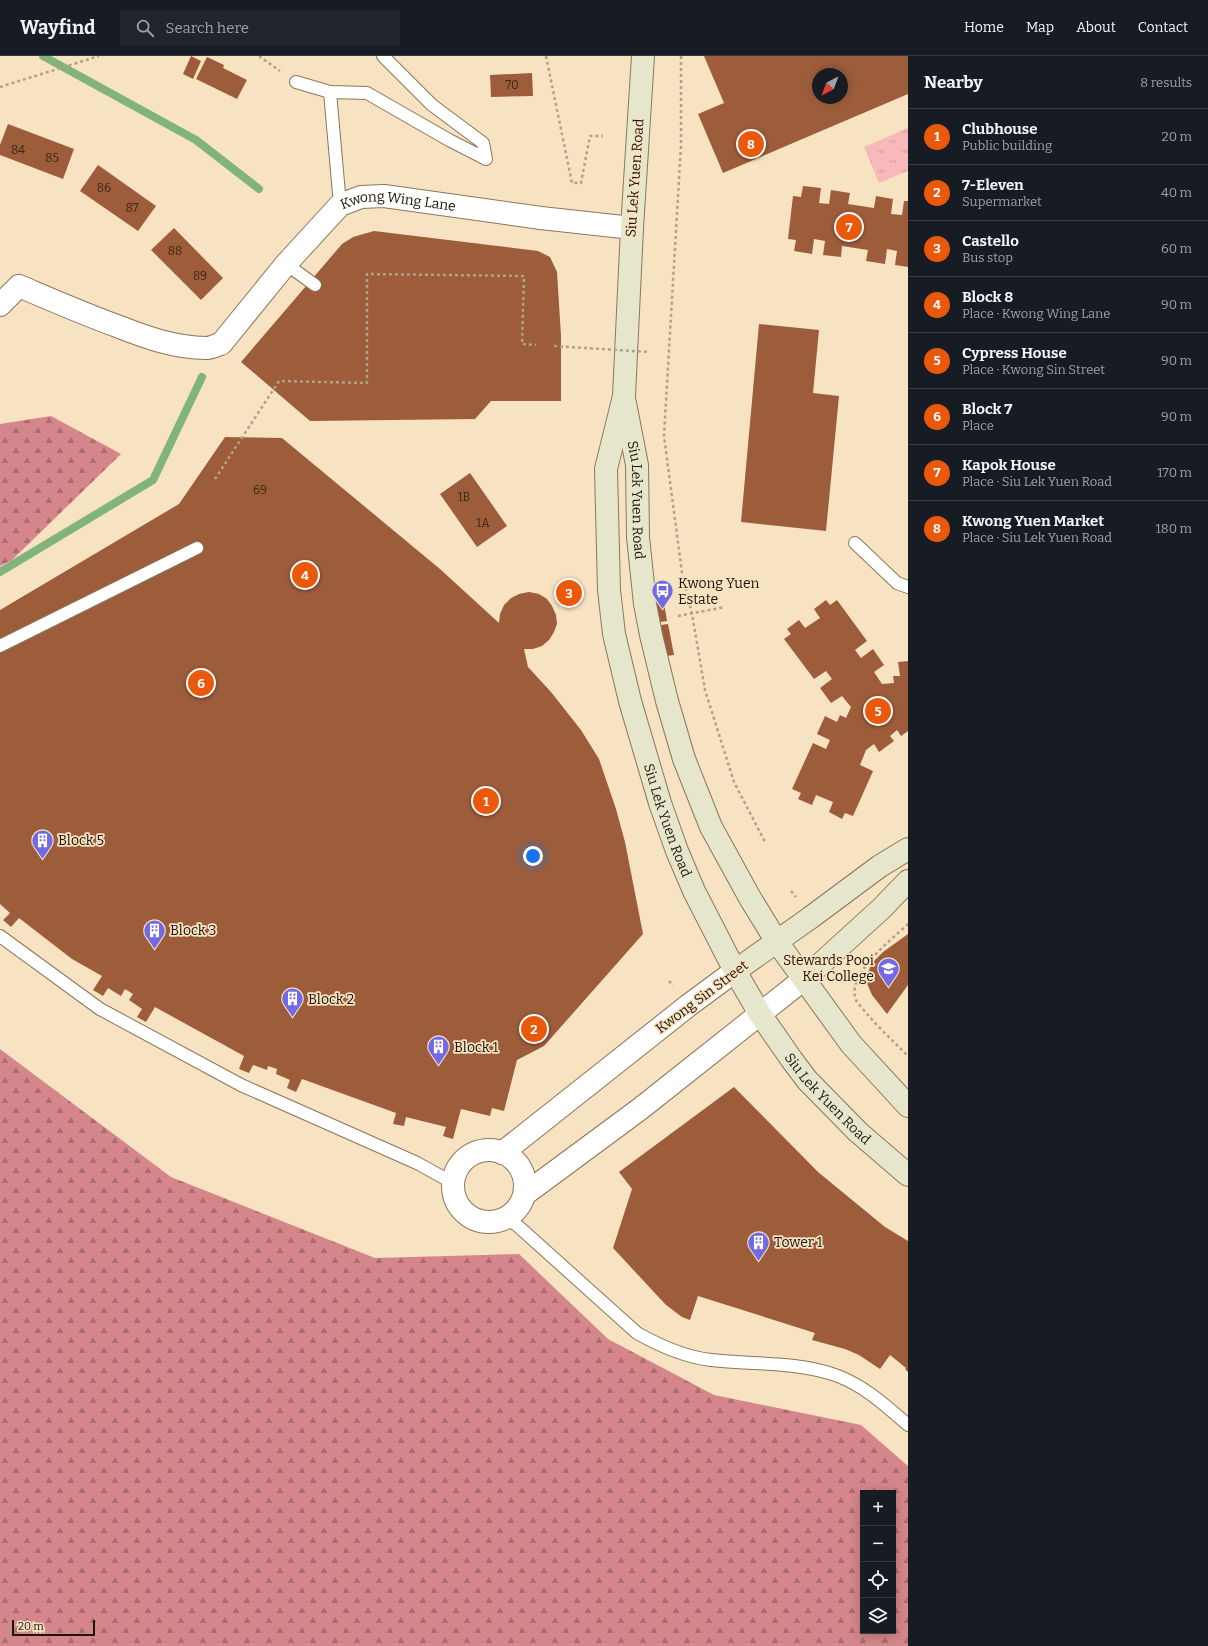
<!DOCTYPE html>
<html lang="en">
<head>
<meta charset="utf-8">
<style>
	:root { --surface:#171b24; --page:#20242c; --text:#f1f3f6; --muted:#9ea1a6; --line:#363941; --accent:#ea580c }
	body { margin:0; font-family:Bitter,serif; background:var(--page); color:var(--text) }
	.controls { position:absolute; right:12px; bottom:12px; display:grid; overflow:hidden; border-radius:0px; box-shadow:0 2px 10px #0003 }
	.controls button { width:36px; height:36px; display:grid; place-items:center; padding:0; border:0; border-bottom:1px solid var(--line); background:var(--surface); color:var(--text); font:20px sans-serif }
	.compass { position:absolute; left:812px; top:12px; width:36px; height:36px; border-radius:50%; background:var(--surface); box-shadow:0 2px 10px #0003; rotate:221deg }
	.scale { position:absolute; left:12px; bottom:10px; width:83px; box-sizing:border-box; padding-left:4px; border:2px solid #1c1509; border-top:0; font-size:11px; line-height:14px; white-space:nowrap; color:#1c1509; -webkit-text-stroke:3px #f7e2c2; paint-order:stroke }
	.you { position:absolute; left:533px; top:800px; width:14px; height:14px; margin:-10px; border:3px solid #fff; border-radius:50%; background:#1a73e8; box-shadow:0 0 0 6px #1a73e833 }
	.badge { display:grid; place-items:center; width:26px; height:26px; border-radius:50%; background:var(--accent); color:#fff; font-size:13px; font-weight:700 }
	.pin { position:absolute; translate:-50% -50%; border:2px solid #fff; box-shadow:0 1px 4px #0006 }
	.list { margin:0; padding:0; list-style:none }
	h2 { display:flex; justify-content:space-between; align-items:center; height:52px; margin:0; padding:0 16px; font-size:17px }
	h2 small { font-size:13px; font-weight:400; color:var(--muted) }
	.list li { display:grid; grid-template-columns:26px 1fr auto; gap:12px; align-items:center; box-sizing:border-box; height:56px; padding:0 16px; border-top:1px solid var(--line) }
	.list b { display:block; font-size:15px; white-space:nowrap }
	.list p { margin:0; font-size:13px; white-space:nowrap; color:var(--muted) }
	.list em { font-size:13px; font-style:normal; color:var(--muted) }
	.icon { flex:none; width:22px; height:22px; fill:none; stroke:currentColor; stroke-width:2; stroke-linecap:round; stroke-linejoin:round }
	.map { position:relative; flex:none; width:908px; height:1590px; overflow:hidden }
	header { display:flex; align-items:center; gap:24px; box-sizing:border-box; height:56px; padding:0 20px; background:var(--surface); border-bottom:1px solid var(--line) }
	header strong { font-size:19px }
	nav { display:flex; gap:22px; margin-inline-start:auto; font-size:14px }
	.search { width:280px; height:36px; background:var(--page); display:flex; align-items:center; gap:10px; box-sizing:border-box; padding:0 14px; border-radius:0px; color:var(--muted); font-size:15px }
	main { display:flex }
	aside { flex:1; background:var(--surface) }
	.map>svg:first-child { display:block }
</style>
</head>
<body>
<header>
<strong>Wayfind</strong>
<div class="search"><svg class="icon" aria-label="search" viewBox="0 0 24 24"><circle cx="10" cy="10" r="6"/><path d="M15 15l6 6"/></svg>Search here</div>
<nav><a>Home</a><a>Map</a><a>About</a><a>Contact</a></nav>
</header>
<main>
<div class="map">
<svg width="908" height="1590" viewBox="0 0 908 1590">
	<defs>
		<pattern id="forest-firs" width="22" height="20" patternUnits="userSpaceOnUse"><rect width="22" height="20" fill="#d4868a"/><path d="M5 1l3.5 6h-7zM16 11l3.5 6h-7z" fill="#ab6c6f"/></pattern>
		<pattern id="park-tufts" width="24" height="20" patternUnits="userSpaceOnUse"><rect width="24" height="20" fill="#f7b9ba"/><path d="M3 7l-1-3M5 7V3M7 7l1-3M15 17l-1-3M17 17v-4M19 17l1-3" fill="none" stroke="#d39e9f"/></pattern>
	</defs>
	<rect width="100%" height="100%" fill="#f7e2c2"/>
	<g fill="url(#forest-firs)" fill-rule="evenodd">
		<polygon points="51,360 121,398 12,504 0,510 0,368"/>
		<path d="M0 993 171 1121 375 1202 519 1198 608 1283 714 1339 861 1369 908 1410V1590H0ZM863 1437H893V1575H863Z"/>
	</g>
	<polygon fill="url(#park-tufts)" points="908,72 908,115 879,127 864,91"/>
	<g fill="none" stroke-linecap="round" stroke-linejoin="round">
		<g stroke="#81b47b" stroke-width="8">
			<polyline points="43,0 196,84 259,133"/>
			<polyline points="0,516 153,424 202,321"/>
		</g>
	</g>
	<g fill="#9d5d3b" fill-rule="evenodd">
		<polygon points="191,0 201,5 193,23 183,18"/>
		<path d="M704 0H908V38L723 117 698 58 724 47ZM818 18H842V42H818Z"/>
		<polygon points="207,1 224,9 223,12 247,24 237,43 196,23"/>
		<polygon points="532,17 533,40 491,41 490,19"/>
		<polygon points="8,68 74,93 63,123 0,99 0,89"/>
		<polygon points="98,109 156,150 138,175 80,135"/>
		<polygon points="803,130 821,132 819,147 829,148 831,134 850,137 848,148 874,152 876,140 893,143 891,158 902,159 904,145 908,145 908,211 895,209 897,195 887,193 885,208 866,205 868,194 842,190 841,201 823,199 825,185 814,183 812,198 794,195 796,184 788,183 793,140 801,141"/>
		<polygon points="174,172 223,222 201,244 151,194"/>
		<polygon points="374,175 538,195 550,201 557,216 561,280 561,345 491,345 475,363 310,365 241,306 342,188 353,181"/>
		<polygon points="759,268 819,274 813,337 839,340 826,475 741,466"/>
		<polygon points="225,381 282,382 440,513 499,567 500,558 504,549 511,542 519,538 529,536 539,538 547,543 552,550 556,559 557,568 554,576 549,584 542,590 533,593 524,593 528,611 551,636 581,674 599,703 616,753 625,786 643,878 544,990 517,1004 504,1055 492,1052 490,1060 461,1053 453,1083 443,1080 446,1071 406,1061 404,1070 393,1068 396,1057 302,1023 296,1036 287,1032 290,1024 276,1018 277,1013 268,1010 267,1014 253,1009 249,1017 239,1013 244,1000 155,951 146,966 137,961 142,953 129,944 133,938 125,933 121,940 108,932 103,940 93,934 102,920 72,903 19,862 11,871 3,864 10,857 0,848 0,554 179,448"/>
		<polygon points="470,417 507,470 477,491 440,438"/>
		<polygon points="662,534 667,565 660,566 654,536"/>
		<polygon points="826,544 830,549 837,544 867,585 855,594 861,602 873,593 884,609 874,616 882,628 894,627 893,620 900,620 898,606 908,605 908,675 901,680 897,674 890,680 894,685 879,696 874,688 866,694 860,709 873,715 853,760 845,757 842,763 829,756 833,746 816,739 812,749 798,743 801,737 792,733 813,687 826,693 830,684 817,678 825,660 837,666 840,659 846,662 851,651 842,640 831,647 820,632 832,623 826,615 814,623 784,583 791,578 787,573 799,564 805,572 820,562 814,553"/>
		<polygon points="668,568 674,599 666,600 661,569"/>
		<polygon points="908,878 908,929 887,958 872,939 866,925 871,908 883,896"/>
		<polygon points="734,1031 818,1116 885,1171 908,1185 908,1316 905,1313 906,1312 890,1299 880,1313 859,1299 845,1293 812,1284 815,1277 698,1240 690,1264 682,1261 666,1249 613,1192 632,1133 619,1116"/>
	</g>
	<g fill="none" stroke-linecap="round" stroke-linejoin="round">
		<defs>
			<g id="lane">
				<polyline points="296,26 330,36"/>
				<polyline points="340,149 330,36 367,37 449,84 486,103 483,87 432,49 383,0"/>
				<polyline points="286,208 315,229"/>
				<polyline points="855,487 897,527 908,531"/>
				<polyline points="0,590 197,492"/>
				<polyline points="0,880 100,953 241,1029 417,1107 453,1127"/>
				<path d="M507 1162 519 1171 637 1277C660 1290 685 1301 711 1304 754 1309 798 1305 838 1320 866 1331 886 1350 908 1369"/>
			</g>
			<g id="street">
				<path id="s1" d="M0 249 19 230C52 244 84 258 117 270 145 281 175 292 206 292 211 292 216 289 221 288L286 208 340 149 361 141 384 140 541 162 632 172"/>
				<circle cx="489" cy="1130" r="36"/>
				<polyline points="502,1097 689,949 735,915"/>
				<polyline points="525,1138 640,1053 804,923"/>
			</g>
			<g id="secondary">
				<path id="s2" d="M643 0 632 172 624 340 606 413 609 534 614 578 630 645 660 747 677 795 694 835 735 915 760 958 792 1004 807 1024 858 1076 908 1119"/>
				<path id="s3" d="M625 347 637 409 638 481 645 548 651 579 667 645 684 703 711 771 750 842 777 886 851 988 908 1050"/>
				<polyline points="735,915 810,862 880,810 908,793"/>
				<polyline points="804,923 882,852 908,825"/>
			</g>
		</defs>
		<use href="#lane" stroke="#8a775a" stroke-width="14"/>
		<use href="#street" stroke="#8a775a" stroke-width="24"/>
		<use href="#secondary" stroke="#8a775a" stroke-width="24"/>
		<g stroke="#b2a187" stroke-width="2.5" stroke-dasharray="3 3" stroke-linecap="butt">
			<polyline points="259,0 280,15"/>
			<polyline points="546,0 572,127 581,127 590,80 603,80"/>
			<polyline points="681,0 681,89 664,380 682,517 692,558 705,634 734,726 765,786"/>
			<polyline points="0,31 99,0"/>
			<polyline points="215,423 279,325 367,327 367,218 524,220 522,288 536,289"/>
			<polyline points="678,560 725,551"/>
			<polyline points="791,835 796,841"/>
			<path d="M908 868C891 884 843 921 857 946 860 950 864 954 867 958 880 973 894 986 908 1000"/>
			<polyline points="669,925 673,930"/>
		</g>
		<use href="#lane" stroke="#fff" stroke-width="12"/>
		<use href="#street" stroke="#fff" stroke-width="22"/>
		<use href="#secondary" stroke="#e5e6cb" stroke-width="22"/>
		<polyline stroke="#b2a187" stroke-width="2.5" stroke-dasharray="3 3" stroke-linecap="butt" points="554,290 649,296"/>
	</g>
	<defs>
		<symbol id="bus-pin" viewBox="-11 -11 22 30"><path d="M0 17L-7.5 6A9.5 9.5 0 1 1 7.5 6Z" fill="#7269e4" stroke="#f7e2c2"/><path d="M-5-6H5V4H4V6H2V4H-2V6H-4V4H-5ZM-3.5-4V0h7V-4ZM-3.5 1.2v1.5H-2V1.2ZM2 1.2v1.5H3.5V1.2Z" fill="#fff"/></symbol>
		<symbol id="building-pin" viewBox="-11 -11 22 30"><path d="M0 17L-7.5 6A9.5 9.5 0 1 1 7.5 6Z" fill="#7269e4" stroke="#f7e2c2"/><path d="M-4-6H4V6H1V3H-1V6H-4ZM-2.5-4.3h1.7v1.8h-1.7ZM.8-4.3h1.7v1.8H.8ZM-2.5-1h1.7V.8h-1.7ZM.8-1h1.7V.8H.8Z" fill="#fff"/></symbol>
		<symbol id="school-pin" viewBox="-11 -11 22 30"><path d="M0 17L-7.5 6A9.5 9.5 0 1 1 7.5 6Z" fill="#7269e4" stroke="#f7e2c2"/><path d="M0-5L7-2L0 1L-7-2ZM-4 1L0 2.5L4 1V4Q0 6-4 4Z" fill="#fff"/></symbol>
	</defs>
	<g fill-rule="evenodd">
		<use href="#bus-pin" x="650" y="522" width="25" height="34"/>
		<use href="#building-pin" x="30" y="772" width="25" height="34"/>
		<use href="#building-pin" x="142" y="862" width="25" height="34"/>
		<use href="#school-pin" x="876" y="900" width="25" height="34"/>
		<use href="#building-pin" x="280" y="930" width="25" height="34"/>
		<use href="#building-pin" x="426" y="978" width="25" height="34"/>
		<use href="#building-pin" x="746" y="1174" width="25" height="34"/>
	</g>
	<g text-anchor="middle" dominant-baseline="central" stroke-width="3.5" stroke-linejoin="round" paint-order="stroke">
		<g font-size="12" fill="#3c2716">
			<text x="512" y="29">70</text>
			<text x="18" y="94">84</text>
			<text x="52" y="102">85</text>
			<text x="104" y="132">86</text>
			<text x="132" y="152">87</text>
			<text x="175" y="195">88</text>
			<text x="200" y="220">89</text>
			<text x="260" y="434">69</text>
			<text x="464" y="441">1B</text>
			<text x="483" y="467">1A</text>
		</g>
		<g font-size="14" fill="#1c1509" stroke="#f7e2c2">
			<text transform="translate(635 122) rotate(-86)">Siu Lek Yuen Road</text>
			<text stroke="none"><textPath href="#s1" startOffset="483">Kwong Wing Lane</textPath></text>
			<text stroke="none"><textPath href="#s3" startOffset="98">Siu Lek Yuen Road</textPath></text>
			<text stroke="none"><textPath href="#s2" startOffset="775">Siu Lek Yuen Road</textPath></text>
			<text transform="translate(702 941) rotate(-37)">Kwong Sin Street</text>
			<text stroke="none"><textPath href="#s2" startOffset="1099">Siu Lek Yuen Road</textPath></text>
		</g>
		<g font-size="14" fill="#1c1509" stroke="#f7e2c2" text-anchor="start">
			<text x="678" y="527">Kwong Yuen<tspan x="678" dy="16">Estate</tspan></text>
			<text x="58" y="784">Block 5</text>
			<text x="170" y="874">Block 3</text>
			<text x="874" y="904" text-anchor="end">Stewards Pooi<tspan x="874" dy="16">Kei College</tspan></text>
			<text x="308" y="943">Block 2</text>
			<text x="454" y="991">Block 1</text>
			<text x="774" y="1186">Tower 1</text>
		</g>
	</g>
</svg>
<div class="controls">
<button>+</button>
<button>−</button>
<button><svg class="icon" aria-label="locate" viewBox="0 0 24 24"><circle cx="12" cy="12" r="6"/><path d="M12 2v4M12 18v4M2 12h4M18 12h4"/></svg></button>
<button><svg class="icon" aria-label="layers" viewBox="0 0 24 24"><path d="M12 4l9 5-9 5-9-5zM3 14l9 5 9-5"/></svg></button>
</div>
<svg class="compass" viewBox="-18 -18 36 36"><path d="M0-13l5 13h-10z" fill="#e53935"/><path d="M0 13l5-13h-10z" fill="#9ea1a6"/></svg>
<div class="scale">20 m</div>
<div class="you"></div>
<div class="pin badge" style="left:486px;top:745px">1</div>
<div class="pin badge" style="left:534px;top:973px">2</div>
<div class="pin badge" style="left:569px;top:537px">3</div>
<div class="pin badge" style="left:305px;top:519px">4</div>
<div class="pin badge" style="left:878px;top:655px">5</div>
<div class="pin badge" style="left:201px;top:627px">6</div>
<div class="pin badge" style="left:849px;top:171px">7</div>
<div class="pin badge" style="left:751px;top:88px">8</div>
</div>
<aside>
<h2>Nearby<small>8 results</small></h2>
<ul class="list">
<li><span class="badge">1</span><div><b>Clubhouse</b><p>Public building</p></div><em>20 m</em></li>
<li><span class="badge">2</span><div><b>7-Eleven</b><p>Supermarket</p></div><em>40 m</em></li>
<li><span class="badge">3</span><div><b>Castello</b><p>Bus stop</p></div><em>60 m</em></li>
<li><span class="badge">4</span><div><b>Block 8</b><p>Place · Kwong Wing Lane</p></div><em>90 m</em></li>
<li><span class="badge">5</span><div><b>Cypress House</b><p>Place · Kwong Sin Street</p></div><em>90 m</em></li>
<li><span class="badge">6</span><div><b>Block 7</b><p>Place</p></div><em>90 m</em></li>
<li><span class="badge">7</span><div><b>Kapok House</b><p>Place · Siu Lek Yuen Road</p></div><em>170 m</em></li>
<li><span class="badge">8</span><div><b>Kwong Yuen Market</b><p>Place · Siu Lek Yuen Road</p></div><em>180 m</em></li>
</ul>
</aside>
</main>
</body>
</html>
